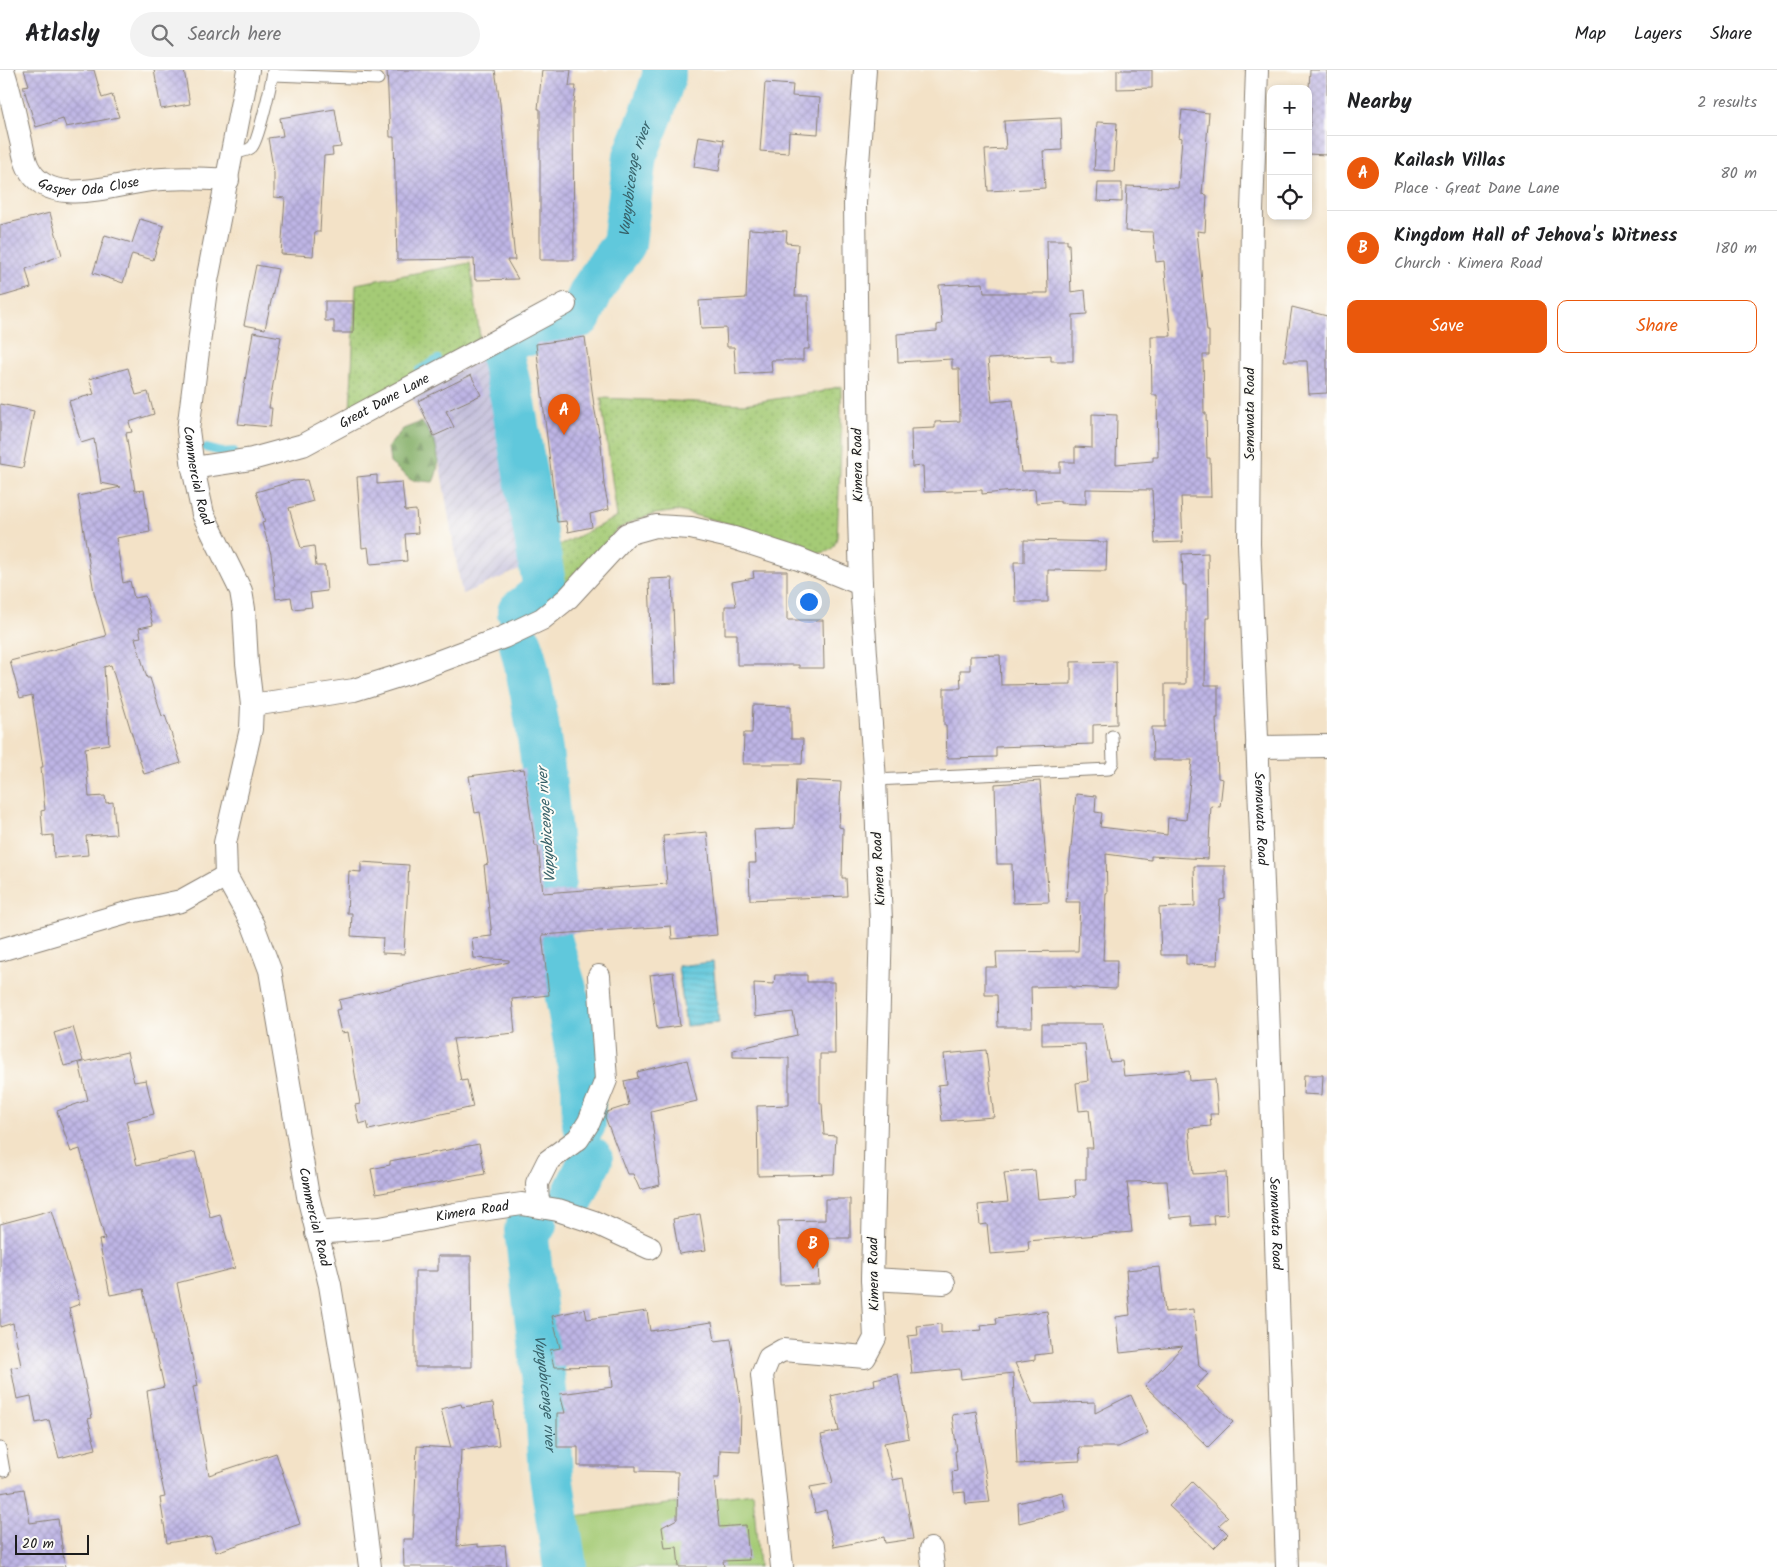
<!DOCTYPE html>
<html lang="en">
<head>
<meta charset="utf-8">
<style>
	:root { --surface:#fff; --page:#f2f2f2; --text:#202124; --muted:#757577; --line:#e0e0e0; --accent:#ea580c }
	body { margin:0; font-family:Kalam,sans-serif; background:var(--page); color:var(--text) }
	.controls { position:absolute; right:15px; top:15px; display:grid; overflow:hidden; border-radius:10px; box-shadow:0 2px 8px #0003 }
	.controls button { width:45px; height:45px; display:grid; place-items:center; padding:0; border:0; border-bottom:1px solid var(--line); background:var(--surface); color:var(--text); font:25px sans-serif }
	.scale { position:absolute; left:15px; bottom:12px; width:74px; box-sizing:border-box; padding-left:5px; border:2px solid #1c1c1c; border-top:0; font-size:14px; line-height:18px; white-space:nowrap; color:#1c1c1c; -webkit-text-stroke:4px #fdfcf7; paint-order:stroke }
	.you { position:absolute; left:808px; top:531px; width:18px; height:18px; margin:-12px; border:4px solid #fff; border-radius:50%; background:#1a73e8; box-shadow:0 0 0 8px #1a73e833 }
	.badge { display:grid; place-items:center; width:32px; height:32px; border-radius:50%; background:var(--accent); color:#fff; font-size:16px; font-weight:700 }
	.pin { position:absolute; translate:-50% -41px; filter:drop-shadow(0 1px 2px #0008) }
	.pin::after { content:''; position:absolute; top:26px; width:18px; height:15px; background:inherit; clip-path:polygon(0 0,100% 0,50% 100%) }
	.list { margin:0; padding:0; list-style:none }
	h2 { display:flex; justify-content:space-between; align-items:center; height:65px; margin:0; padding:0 20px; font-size:21px }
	h2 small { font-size:16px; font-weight:400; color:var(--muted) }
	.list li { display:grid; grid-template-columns:32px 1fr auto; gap:15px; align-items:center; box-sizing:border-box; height:75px; padding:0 20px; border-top:1px solid var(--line) }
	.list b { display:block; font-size:19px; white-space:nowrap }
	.list p { margin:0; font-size:16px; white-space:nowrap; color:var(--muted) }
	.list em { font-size:16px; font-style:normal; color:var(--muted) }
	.actions { display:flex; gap:10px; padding:15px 20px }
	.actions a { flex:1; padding:11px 0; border:1px solid var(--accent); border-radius:10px; text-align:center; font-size:18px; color:var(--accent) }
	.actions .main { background:var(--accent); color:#fff }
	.icon { flex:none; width:28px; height:28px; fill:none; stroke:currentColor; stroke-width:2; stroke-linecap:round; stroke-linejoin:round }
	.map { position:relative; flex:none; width:1327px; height:1497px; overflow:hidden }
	header { display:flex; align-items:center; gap:30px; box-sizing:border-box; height:70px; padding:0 25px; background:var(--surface); border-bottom:1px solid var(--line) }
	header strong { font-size:24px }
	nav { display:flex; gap:28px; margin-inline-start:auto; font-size:18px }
	.search { width:350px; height:45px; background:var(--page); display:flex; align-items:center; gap:12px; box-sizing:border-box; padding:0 18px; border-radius:28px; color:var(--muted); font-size:19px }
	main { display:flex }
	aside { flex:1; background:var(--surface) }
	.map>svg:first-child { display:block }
</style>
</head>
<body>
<header>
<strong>Atlasly</strong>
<div class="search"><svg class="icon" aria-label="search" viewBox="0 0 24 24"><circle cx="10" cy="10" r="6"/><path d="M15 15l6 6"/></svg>Search here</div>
<nav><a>Map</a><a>Layers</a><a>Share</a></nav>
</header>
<main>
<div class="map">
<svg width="1327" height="1497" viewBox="0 0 1327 1497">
	<defs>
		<pattern id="industrial-furrows" width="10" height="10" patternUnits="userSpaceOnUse" patternTransform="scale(1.25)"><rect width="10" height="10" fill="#c4c0db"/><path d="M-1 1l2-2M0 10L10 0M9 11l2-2" fill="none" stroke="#a8a4bb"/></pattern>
		<pattern id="grass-dots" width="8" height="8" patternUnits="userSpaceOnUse" patternTransform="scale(1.25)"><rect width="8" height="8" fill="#a5cb76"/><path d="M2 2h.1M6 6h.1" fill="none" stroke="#8dae66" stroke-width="1.8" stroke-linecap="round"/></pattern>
		<pattern id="forest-firs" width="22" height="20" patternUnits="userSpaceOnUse" patternTransform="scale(1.25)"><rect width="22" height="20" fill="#84af67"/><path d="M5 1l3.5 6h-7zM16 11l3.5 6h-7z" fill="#6b8e54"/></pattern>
		<pattern id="water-rules" width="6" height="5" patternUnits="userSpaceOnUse" patternTransform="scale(1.25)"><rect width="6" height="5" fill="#60c8dc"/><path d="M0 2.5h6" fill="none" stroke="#53abbc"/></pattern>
		<pattern id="building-cross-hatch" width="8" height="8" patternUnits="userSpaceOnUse" patternTransform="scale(1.25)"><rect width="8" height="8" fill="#beb5e5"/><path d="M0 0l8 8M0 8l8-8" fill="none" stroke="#a39bc4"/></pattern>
	</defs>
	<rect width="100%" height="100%" fill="#fdfcf7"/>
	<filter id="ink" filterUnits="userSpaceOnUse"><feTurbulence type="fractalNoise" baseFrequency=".02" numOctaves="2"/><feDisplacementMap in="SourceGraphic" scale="10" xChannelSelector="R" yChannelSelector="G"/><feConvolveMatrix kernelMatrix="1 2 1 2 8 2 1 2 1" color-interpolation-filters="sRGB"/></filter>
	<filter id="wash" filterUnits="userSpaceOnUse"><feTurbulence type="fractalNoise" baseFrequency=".0096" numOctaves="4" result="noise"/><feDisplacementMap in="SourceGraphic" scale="20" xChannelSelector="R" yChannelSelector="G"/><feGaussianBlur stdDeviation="1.12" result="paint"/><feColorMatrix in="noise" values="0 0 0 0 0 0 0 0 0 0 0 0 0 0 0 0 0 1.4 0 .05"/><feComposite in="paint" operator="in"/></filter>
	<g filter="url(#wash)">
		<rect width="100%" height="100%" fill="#f3e2c7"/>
		<polygon fill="url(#industrial-furrows)" points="495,282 536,493 462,524 438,384 411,326"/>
		<g fill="url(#grass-dots)" stroke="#607449">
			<polygon points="470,193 480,268 350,341 356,214"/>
			<path d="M841 316V377L837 467C834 479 831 482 818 483L742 457 678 441 655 444 635 450 618 459 553 530 544 483 617 447 601 328 744 334 819 322Z"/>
		</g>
		<path fill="url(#forest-firs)" stroke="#506642" d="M421 352C436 369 444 390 433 412L411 410 390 393 388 377 403 359Z"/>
		<polygon fill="#a5cb76" stroke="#607449" points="753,1423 759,1497 583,1497 576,1446"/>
		<polygon fill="url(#water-rules)" stroke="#3e727c" points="713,892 719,953 686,956 678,896"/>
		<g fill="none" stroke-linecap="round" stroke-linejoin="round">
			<g stroke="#60c8dc" stroke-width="8">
				<polyline points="419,300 438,289"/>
				<polyline points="206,378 222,382 234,381"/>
			</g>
			<g stroke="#60c8dc" stroke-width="44">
				<path id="s1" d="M528 264 580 246 592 220 607 197 624 174 635 86 652 43 664 6V0"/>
				<polyline points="502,286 512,327 544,514 539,526 519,542"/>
				<path d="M521 574C541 652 547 732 554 811L550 825V869L566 922 583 1016 584 1054"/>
				<polyline points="571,1131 591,1089"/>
				<path id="s2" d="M535 1154 526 1160 547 1338 551 1406 565 1497"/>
			</g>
		</g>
		<g id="blocks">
			<g fill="url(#building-cross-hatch)">
				<polygon points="24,0 94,0 102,28 112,25 119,47 66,57 63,49 36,57 23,16 29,15"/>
				<polygon points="154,0 184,0 190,34 161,39"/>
				<polygon points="387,0 495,0 500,33 515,190 507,190 518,209 475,210 474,189 397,190 394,67 390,67"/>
				<polygon points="542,0 571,0 569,16 576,16 573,40 574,190 540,190 540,39 538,39"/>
				<polygon points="1117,0 1152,0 1152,18 1117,19"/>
				<polygon points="1310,0 1327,0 1327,85 1308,84 1311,37 1308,37"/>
				<polygon points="765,13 793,15 792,26 820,28 818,64 789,62 788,83 760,81"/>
				<polygon points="335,39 341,77 332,78 333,85 324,86 320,162 315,162 313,186 281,184 285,128 274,127 274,103 268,68 283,66 280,48"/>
				<polygon points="1182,40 1209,43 1202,124 1207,125 1205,162 1197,161 1207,261 1209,261 1209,285 1203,285 1204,343 1206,343 1207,388 1210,388 1211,427 1181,427 1183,472 1155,473 1152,420 1086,419 1086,434 1060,433 1060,431 1036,433 1035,419 982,424 982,420 924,422 923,396 912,397 911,359 935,358 935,352 960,351 959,299 952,299 952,289 898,292 897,264 937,261 937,255 942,254 939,215 983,213 984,223 1048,223 1047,170 1067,170 1067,174 1069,174 1071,222 1085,220 1087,244 1073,245 1073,291 1051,291 1051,285 988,289 992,332 1013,330 1021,402 1060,402 1060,392 1075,392 1075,377 1092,378 1092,344 1117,345 1116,394 1153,391 1153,387 1158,387 1157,325 1152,325 1151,266 1171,266 1164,191 1156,192 1153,162 1125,161 1127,116 1178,118 1182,68 1179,67"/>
				<polygon points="1061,48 1062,80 1043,81 1045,118 988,121 985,80 1006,79 1004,51"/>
				<polygon points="1097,52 1117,53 1114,101 1094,100"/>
				<polygon points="699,66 724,70 719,101 694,97"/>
				<polygon points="1098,113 1122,113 1122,132 1097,131"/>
				<polygon points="50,143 62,185 26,199 31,218 0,227 0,155"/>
				<polygon points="140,149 164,156 153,190 132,184 123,213 93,203 105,165 132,173"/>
				<polygon points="749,159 787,161 786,173 798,174 795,226 808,226 809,279 803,279 803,290 771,290 772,302 736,304 734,277 727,277 726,258 701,259 699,231 746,228"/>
				<polygon points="256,195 278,199 265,259 244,255"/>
				<polygon points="325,231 354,231 353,263 334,263 334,251 325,251"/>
				<polygon points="1292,237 1327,246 1327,323 1309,324 1307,291 1284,291"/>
				<polygon points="253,262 281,267 269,338 272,338 270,357 238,354"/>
				<polygon points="585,267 594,336 601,373 604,415 609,439 590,444 592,457 568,462 566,451 557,452 536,274"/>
				<polygon points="128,298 136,325 148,322 154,344 129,352 132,362 126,363 135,421 144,420 150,462 116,468 123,513 130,511 134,528 145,526 153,555 139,558 141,567 135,568 147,608 150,608 162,646 165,645 181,693 144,704 111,595 104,597 109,674 85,678 89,727 105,726 106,733 113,732 116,764 86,766 88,785 54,788 53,765 43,766 41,741 45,740 41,697 43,697 32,625 20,628 10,591 106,566 94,522 78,426 121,417 101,413 94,369 81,373 69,331 94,324 89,309"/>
				<polygon points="471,305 481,325 446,341 454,357 434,366 418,331"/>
				<polygon points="0,334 34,341 23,398 0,394"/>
				<polygon points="377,405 377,414 402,412 405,441 416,440 418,463 405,464 407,491 370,494 368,477 362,478 357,407"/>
				<polygon points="307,410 313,431 289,438 301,478 314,476 316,496 325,496 327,521 310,523 312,537 293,539 291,527 276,529 271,484 262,453 265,452 256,422 293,411"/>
				<polygon points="1024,470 1107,472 1106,501 1048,500 1048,532 1015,532 1014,492 1024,492"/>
				<polygon points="1208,483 1209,548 1206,548 1205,615 1218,615 1218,648 1216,648 1218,708 1223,709 1220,737 1211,736 1208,789 1151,786 1151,790 1106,784 1107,823 1106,823 1103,890 1117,890 1116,919 1071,917 1071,916 1031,917 1032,957 998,957 997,925 985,925 985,897 997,897 996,882 1078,881 1080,832 1066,832 1076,724 1096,726 1095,742 1102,743 1100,757 1167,765 1168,748 1186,750 1192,690 1153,690 1152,657 1165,657 1165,614 1186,614 1186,515 1183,515 1182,484"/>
				<polygon points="753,501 787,501 787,550 823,550 824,598 799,598 799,595 737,595 737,564 725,564 725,536 736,536 732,512 754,508"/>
				<polygon points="672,508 676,613 653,614 649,509"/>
				<polygon points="1000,585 1001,615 1071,614 1071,592 1116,591 1117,654 1093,655 1093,674 996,677 996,687 947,688 946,655 944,655 944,618 961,618 960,600 970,600 970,586"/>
				<polygon points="753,635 791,636 791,669 803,669 802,694 743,694 744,663 752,663"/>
				<polygon points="524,699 535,776 538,776 543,823 667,814 663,766 707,762 717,865 672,869 671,856 542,865 549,925 512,929 515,963 453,969 461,1011 467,1010 473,1037 369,1060 367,1052 359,1054 355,1035 360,1034 348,962 341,963 336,940 341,939 339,930 509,892 509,890 474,888 472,868 492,866 484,795 488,794 480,742 475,743 469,706"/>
				<polygon points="796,710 841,712 839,757 843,758 842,808 846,808 847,826 750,830 749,793 756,793 754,760 794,758"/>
				<polygon points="1040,711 1049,832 1013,833 1012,794 997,794 995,714"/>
				<polygon points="361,792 409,795 404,884 382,883 383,868 351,866 352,843 347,843 349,801 361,802"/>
				<polygon points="1194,796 1225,796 1225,829 1220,830 1217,895 1186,894 1186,885 1161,885 1159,838 1195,836"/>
				<polygon points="673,902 680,956 657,959 650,905"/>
				<polygon points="775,905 807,905 807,912 834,912 835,984 820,984 820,1033 822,1033 824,1065 836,1066 834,1104 758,1106 757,1036 789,1035 789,988 733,987 733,980 797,965 793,942 755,947 754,913 774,914"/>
				<polygon points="1042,954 1103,954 1110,992 1122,991 1124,1006 1189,1001 1190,1011 1215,1009 1218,1044 1210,1044 1211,1056 1189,1058 1193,1104 1226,1102 1228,1144 1213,1145 1214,1154 1192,1156 1191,1146 1170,1148 1167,1111 1127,1112 1132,1162 1028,1171 1029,1181 990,1184 987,1154 980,1155 978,1135 1008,1132 1004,1103 1035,1100 1038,1129 1076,1126 1075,1109 1086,1109 1086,1078 1093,1078 1089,1040 1079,1041 1076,1013 1088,1011 1085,974 1042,975"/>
				<polygon points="73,957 83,991 64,996 54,963"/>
				<polygon points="986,980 994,1047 942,1051 938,1015 947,1014 944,984"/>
				<polygon points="127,982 134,1012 146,1010 154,1044 126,1051 137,1095 195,1082 210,1147 220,1144 235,1198 177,1213 198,1316 193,1317 209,1405 276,1383 300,1454 216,1482 211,1466 167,1473 160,1428 165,1427 157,1390 147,1321 164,1317 143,1219 110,1225 99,1170 105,1169 80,1079 71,1082 57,1041 88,1030 79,993"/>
				<polygon points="687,990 697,1031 651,1042 660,1115 640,1120 633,1104 627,1104 605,1047 607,1042 629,1035 624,1011 638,1008 637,1002"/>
				<polygon points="1304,1005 1323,1005 1322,1025 1303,1024"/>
				<polygon points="479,1074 485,1104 376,1124 371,1099 390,1095 390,1091"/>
				<polygon points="825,1129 850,1129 850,1168 817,1168 819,1214 780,1215 778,1151 825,1150"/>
				<polygon points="52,1140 80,1234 69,1238 92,1348 88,1349 96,1379 59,1388 49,1350 36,1353 31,1326 17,1329 11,1298 21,1296 13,1253 0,1257 0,1154"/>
				<polygon points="700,1144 706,1180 679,1184 673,1149"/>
				<polygon points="438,1186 471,1186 472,1297 415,1297 415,1201 438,1201"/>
				<polygon points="1160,1197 1165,1242 1193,1239 1199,1296 1208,1304 1196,1317 1233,1352 1208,1377 1145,1316 1183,1276 1120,1283 1116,1247 1130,1245 1126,1200"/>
				<polygon points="585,1239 587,1249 647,1241 650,1261 712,1252 715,1271 731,1269 741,1334 740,1381 720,1380 719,1408 714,1408 719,1457 746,1455 749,1490 723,1491 724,1497 679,1497 677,1477 665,1478 662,1457 677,1449 678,1402 636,1401 636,1396 578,1396 578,1377 557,1377 557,1343 565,1343 560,1324 613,1317 611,1296 554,1297 550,1280 560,1278 552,1246"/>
				<polygon points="1047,1241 1052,1283 1035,1285 1035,1290 1015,1293 1033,1334 1095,1332 1095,1343 1131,1325 1148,1363 1118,1377 1079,1377 1080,1391 1017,1394 1013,1303 961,1309 960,1299 912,1304 908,1266 918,1265 917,1256 941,1254 941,1263 982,1260 981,1256 997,1254 996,1248"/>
				<polygon points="898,1304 909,1368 884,1373 893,1410 903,1408 913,1469 885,1473 884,1467 834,1477 826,1440 815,1443 810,1417 833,1413 821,1365 839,1361 831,1326 875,1315 874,1309"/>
				<polygon points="493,1333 499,1375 461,1380 457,1476 478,1474 478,1477 505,1475 507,1497 404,1497 403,1469 413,1469 417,1376 451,1378 441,1339 461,1334 462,1337"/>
				<polygon points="976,1341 990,1432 966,1434 965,1422 954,1423 952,1402 957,1401 955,1381 957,1381 952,1345"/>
				<polygon points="1192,1412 1228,1447 1219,1455 1228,1464 1214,1478 1169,1436"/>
				<polygon points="24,1419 30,1453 58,1449 65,1497 0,1497 0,1423"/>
				<polygon points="1062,1422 1066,1441 1019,1453 1018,1433"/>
			</g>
		</g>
	</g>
	<g filter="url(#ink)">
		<use href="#blocks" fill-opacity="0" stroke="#887f72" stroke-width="1"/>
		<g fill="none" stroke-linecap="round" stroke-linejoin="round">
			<defs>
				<g id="service">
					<polyline points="273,5 378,9"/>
					<path d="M233 83C239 82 247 82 252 77 258 72 272 11 273 0"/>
					<polyline points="875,710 1109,699 1113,693 1112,666"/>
					<polyline points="0,1378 4,1401"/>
				</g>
				<g id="minor">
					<path id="s3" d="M3 0C11 23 15 47 21 71 23 79 24 89 28 97 48 140 115 114 151 110 177 107 202 108 228 110"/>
					<path id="s4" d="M248 0 207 211 188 360 193 398 203 444 241 521 244 539 247 593 252 635 251 659 225 773 226 806 253 855 270 900 308 1126 330 1215 351 1344 370 1497"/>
					<path id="s5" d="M1257 0 1252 141 1249 474 1268 935 1287 1497"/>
					<path id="s6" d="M193 398 252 389 303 375 565 234"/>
					<polyline points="252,635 354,620 408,603 504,567 542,549 568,528 627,464 656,456 691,458 734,468 799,489 861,514"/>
					<polyline points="1257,677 1327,676"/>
					<polyline points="0,880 130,842 181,831 226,806"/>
					<polyline points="538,1136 537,1113 548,1091 578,1069 589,1052 606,1010 599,906"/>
					<path id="s7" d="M316 1163 380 1158 455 1144 522 1134 558 1140 594 1152 650 1178"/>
					<polyline points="872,1209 944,1213"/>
					<polyline points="931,1479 933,1497"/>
					<polyline points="782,1497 762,1305 769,1288 783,1280 865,1287 875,1268 872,1209 881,851 875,710 861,514 858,411 855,133 865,0"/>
				</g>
			</defs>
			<use href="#service" stroke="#887f72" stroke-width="13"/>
			<use href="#minor" stroke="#887f72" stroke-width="24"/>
			<use href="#service" stroke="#fff" stroke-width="11"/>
			<use href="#minor" stroke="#fff" stroke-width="22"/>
		</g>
	</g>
	<g text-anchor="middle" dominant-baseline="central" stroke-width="4" stroke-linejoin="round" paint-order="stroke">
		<g font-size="14" fill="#1c1c1c" stroke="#fdfcf7">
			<text stroke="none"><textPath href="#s3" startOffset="170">Gasper Oda Close</textPath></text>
			<text stroke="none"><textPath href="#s6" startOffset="205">Great Dane Lane</textPath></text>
			<text transform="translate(1250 344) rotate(-90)">Semawata Road</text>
			<text transform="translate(858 395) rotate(-91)">Kimera Road</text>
			<text stroke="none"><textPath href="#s4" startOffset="412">Commercial Road</textPath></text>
			<text stroke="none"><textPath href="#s5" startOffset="749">Semawata Road</textPath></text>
			<text transform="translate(879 799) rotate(-93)">Kimera Road</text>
			<text stroke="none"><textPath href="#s7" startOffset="158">Kimera Road</textPath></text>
			<text stroke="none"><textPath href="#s4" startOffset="1180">Commercial Road</textPath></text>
			<text stroke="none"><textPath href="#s5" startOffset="1154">Semawata Road</textPath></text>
			<text transform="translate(874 1204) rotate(-91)">Kimera Road</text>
		</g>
		<g font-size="15" font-style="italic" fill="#376169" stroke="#fdfcf7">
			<text stroke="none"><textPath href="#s1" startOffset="205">Vupyobicenge river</textPath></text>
			<text transform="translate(547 755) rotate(-94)">Vupyobicenge river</text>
			<text stroke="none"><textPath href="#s2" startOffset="175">Vupyobicenge river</textPath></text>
		</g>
	</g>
</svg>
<div class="controls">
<button>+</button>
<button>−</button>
<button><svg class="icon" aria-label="locate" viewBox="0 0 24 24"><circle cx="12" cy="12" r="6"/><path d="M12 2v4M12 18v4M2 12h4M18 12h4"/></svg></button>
</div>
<div class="scale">20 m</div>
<div class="you"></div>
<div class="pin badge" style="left:564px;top:365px">A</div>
<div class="pin badge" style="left:813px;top:1199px">B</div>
</div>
<aside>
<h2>Nearby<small>2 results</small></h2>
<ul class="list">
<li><span class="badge">A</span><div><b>Kailash Villas</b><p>Place · Great Dane Lane</p></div><em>80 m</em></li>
<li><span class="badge">B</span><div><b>Kingdom Hall of Jehova's Witness</b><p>Church · Kimera Road</p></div><em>180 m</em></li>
</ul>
<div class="actions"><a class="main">Save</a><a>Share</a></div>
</aside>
</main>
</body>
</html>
